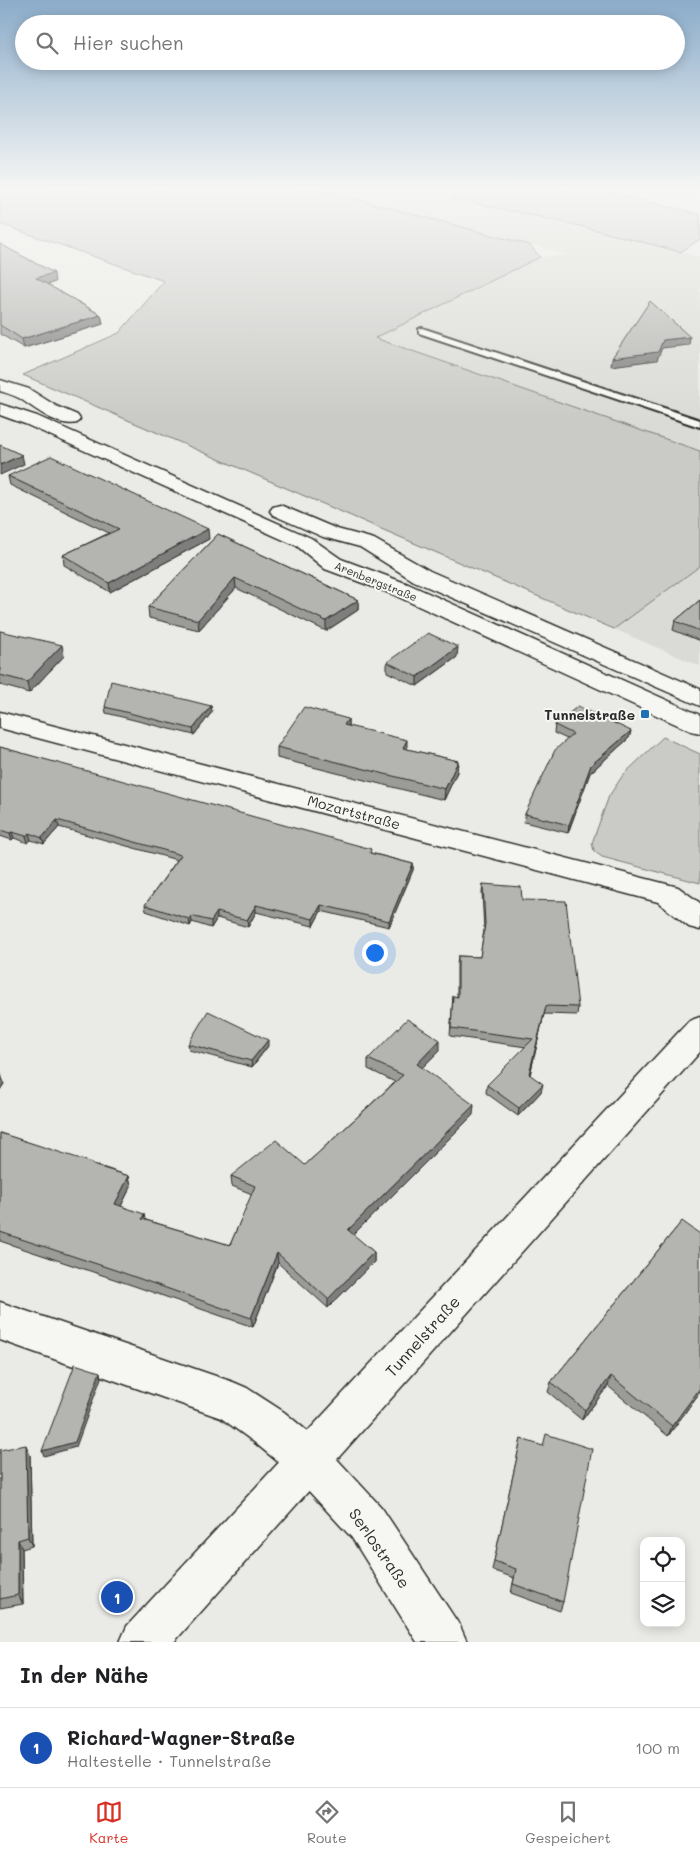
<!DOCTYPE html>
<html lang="de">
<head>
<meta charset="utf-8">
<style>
	:root { --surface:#fff; --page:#f2f2f2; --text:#202124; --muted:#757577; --line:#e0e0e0; --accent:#d93025 }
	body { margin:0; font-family:Mali,sans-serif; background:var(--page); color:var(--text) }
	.controls { position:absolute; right:15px; bottom:15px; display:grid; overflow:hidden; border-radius:10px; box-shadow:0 2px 12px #0003 }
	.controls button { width:45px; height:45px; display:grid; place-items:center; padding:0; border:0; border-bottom:1px solid var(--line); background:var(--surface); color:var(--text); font:25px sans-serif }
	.you { position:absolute; left:374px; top:952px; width:18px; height:18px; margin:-12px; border:4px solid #fff; border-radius:50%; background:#1a73e8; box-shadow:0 0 0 8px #1a73e833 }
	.badge { display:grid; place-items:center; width:32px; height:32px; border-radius:50%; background:var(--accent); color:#fff; font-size:16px; font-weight:700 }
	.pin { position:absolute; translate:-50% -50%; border:2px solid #fff; box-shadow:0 1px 5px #0006 }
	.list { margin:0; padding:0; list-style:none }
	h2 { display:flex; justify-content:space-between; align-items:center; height:65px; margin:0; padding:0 20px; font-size:21px }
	h2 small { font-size:16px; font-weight:400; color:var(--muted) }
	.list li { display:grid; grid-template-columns:32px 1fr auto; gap:15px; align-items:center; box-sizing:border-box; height:80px; padding:0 20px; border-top:1px solid var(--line) }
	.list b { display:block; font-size:19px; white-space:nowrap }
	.list p { margin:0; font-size:16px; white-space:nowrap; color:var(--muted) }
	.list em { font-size:16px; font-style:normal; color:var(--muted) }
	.icon { flex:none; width:28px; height:28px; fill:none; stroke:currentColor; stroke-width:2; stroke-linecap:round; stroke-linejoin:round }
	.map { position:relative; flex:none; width:700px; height:1642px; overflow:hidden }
	.search { position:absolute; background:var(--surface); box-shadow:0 2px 12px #0003; left:15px; right:15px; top:15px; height:55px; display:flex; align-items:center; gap:12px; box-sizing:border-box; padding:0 18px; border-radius:28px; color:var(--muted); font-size:19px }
	.sheet { height:145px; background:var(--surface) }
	nav { display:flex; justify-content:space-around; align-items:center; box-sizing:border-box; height:70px; border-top:1px solid var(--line); background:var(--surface); font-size:14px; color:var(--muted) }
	nav a { display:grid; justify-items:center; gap:2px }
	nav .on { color:var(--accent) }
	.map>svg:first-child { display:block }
</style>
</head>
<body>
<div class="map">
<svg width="700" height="1642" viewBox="0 0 700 1642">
	<rect width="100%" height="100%" fill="#eaeae6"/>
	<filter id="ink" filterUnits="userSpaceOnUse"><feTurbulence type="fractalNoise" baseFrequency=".02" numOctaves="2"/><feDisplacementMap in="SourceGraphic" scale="10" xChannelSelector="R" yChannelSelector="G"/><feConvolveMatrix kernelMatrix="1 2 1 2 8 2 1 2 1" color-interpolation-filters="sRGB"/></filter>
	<g filter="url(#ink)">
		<g fill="#dadad6">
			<polygon points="318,189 454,189 466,192 453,198 576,225 700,257 700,451 374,338 540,257 568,255"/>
			<polygon points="700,566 700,666 614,629"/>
		</g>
		<g fill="#cacac7" stroke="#7a7a79">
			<polygon points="0,189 318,189 530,245 540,257 375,338 700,451 700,566 614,629 23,375 119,333 164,281 0,224"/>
			<polygon points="454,189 613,189 604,191 700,214 700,239 681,252 576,225 452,198 465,192"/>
			<polygon points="663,737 700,754 700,883 602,857 594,851 592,843 609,796 623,775"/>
		</g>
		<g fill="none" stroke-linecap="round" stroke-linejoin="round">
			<defs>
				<polygon id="lane" points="422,328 700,420 700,427 419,333 419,329"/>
				<g id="street">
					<path d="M0 380 29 389 56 406 77 415 80 419 77 423C58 428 35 408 19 398 13 395 6 393 0 391Z"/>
					<polygon points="0,404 37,416 311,538 341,559 408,584 700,715 700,733 691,731 392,594 325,569 297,546 25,424 0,415"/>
					<polygon points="280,505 337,529 374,539 430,571 700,689 700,706 414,581 360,547 323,537 273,515 270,511 273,507"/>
					<polygon points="0,712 678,887 700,903 700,930 689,927 658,902 0,728"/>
					<polygon points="0,1302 233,1382 247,1388 284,1412 324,1445 382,1508 460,1626 467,1642 417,1642 352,1538 294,1475 254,1442 221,1418 0,1340"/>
				</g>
				<polygon id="secondary" points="700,1017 700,1052 174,1642 120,1642 127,1626 689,1021"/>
			</defs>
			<use href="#lane" stroke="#2b2b2b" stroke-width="4"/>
			<use href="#street" stroke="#2b2b2b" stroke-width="3"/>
			<use href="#secondary" stroke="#2b2b2b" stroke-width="3"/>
			<use href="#lane" fill="#f6f6f2" fill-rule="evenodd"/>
			<use href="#street" fill="#f6f6f2" fill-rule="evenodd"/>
			<use href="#secondary" fill="#f6f6f2" fill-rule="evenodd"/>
		</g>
		<g fill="#9b9b98" stroke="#2b2b2b">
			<polygon points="0,244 55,282 47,285 101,315 103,324 24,348 0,334"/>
			<polygon points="8,476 209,539 110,592 64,565 63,555 109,533 10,485"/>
			<polygon points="218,534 358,600 358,610 326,631 236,588 199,630 149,618 148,607"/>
			<polygon points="700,600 700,641 673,630 675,621"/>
			<polygon points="0,631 64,656 29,693 0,685"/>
			<polygon points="457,657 417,686 387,672 387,662"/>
			<polygon points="211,706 212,712 194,735 106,713 105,707"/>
			<polygon points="348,719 348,726 407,749 458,761 457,772 444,800 277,758 277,747"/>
			<polygon points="555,725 631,731 629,738 590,773 568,833 524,822 525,814 567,739 554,733"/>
			<polygon points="0,747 371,853 413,864 413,870 389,927 321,911 313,926 256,912 248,927 217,918 211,928 192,922 190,926 146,911 145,905 177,860 59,827 44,844 31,840 28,843 14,838 12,840 0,836"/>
			<polygon points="483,884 522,900 578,1007 577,1015 544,1014 530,1075 541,1092 518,1116 486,1093 487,1085 526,1047 450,1036 453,996 457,997 457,965 458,956 480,957 484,930 482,892"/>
			<polygon points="188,1044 268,1046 252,1067 189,1050"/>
			<polygon points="440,1050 422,1068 473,1115 353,1235 374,1252 374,1262 328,1308 278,1263 253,1327 117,1280 0,1241 0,1133 129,1176 131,1186 121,1206 146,1220 230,1245 252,1194 232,1186 231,1176 305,1165 395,1082 368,1069 368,1059"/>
			<polygon points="682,1221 700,1392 668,1436 608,1386 582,1420 548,1392 551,1382"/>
			<polygon points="521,1439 563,1602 560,1611 511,1593 514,1578 492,1570"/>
			<polygon points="0,1450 30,1455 32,1546 22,1549 23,1604 0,1608"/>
		</g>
		<g fill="#7e7e7c" stroke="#2b2b2b">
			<polygon points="54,273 55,282 38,287 36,278"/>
			<polygon points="101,315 103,324 24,348 22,339"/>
			<polygon points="690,337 689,345 662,348 657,360 611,366 612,358 663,340"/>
			<polygon points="22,455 24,464 0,475 0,465"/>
			<polygon points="208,529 209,539 110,592 109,583"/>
			<polygon points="235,578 236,588 199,630 198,620"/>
			<polygon points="358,600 358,610 326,631 326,621"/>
			<polygon points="62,645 64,656 29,693 27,682"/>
			<polygon points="458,647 457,657 417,686 417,677"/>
			<polygon points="211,706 212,712 194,735 193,729"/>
			<polygon points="348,719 348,730 344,725"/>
			<polygon points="631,731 629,738 590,773 568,833 569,825 591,765"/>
			<polygon points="407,740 407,751 403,748"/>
			<polygon points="458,761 457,772 444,800 445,789"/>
			<polygon points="57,820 59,827 44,844 42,838"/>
			<polygon points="12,832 14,838 12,840 10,833"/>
			<polygon points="29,833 31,840 28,843 26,836"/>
			<polygon points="413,864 413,870 389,927 389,921"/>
			<polygon points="256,905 256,912 248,927 247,920"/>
			<polygon points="321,905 321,911 313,926 313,919"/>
			<polygon points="217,912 217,918 211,928 211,921"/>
			<polygon points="191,916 192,922 190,926 189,919"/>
			<polygon points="546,1006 544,1014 528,1083 529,1074"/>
			<polygon points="268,1040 268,1046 252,1067 251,1061"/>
			<polygon points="440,1040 440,1050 416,1074 417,1064"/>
			<polygon points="1,1074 4,1084 0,1090 0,1075"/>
			<polygon points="543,1084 541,1092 518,1116 519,1108"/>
			<polygon points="474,1105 473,1115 348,1240 348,1230"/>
			<polygon points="129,1176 131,1186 117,1214 115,1204"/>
			<polygon points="144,1214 146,1224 142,1219"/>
			<polygon points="374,1252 374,1262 328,1308 328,1299"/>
			<polygon points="277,1253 278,1263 253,1327 251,1318"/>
			<polygon points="100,1372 101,1378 76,1447 44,1456 42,1451"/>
			<polygon points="611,1376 608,1386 582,1420 585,1410"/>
			<polygon points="700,1388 700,1392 668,1436 672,1426"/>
			<polygon points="26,1445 30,1455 32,1546 28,1537"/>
			<polygon points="18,1540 22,1549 23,1604 18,1595"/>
		</g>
		<g fill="#b4b4b1" stroke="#2b2b2b">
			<polygon points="0,244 54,273 36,278 101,315 22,339 0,325"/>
			<polygon points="650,301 690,337 663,340 658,352 612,358"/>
			<polygon points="0,445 22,455 0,465"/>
			<polygon points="51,456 208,529 109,583 63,555 119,529 8,476"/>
			<polygon points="218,534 358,600 326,621 235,578 198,620 148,607"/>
			<polygon points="700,600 700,631 675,621"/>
			<polygon points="0,631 62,645 27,682 0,675"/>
			<polygon points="428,633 458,647 417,677 387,662"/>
			<polygon points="111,681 211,706 193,729 105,707"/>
			<polygon points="578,706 631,731 591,765 569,825 525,814 555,750 573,734 555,725"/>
			<polygon points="304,707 348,719 344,725 407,740 403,748 458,761 445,789 277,747"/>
			<polygon points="0,747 371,849 370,853 413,864 389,921 321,905 313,919 256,905 247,920 217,912 211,921 191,916 189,919 145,905 181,855 57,820 42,838 29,833 26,836 12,832 10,833 0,830"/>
			<polygon points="483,884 521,887 522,900 566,901 578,1007 546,1006 529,1074 543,1084 519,1108 487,1085 533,1039 451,1028 453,996 458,997 458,956 480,957 485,924"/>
			<polygon points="208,1011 268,1040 251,1061 188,1044"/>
			<polygon points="407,1019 440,1040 417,1064 474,1105 348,1230 374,1252 328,1299 277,1253 251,1318 115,1270 0,1232 0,1133 93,1163 93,1165 129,1176 115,1204 144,1214 142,1219 230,1245 255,1186 231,1176 276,1140 305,1165 403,1075 368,1059"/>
			<polygon points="682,1221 700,1234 700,1388 672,1426 611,1376 585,1410 551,1382"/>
			<polygon points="75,1364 100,1372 75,1442 42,1451"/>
			<polygon points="546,1434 592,1449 563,1602 513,1584 516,1569 494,1561 521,1439 543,1446"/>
			<polygon points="26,1445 28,1537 18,1540 18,1595 0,1599 0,1450"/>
		</g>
	</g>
	<linearGradient id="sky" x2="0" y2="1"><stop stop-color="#8bacca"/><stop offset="0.45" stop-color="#f6f6f4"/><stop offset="1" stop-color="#f6f6f4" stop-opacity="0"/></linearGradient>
	<rect width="700" height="419" fill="url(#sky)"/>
	<rect fill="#1f6fb2" stroke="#f6f6f2" stroke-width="2" x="640" y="709" width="10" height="10" rx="2.5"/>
	<g text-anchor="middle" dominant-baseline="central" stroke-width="4" stroke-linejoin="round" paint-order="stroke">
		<g font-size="11" fill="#2b2b2b" stroke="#f6f6f2">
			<text transform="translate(376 581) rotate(22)">Arenbergstraße</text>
		</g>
		<g font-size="14" font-weight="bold" fill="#2b2b2b" stroke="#f6f6f2" text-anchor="end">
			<text x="635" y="714">Tunnelstraße</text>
		</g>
		<g font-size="14" fill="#2b2b2b" stroke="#f6f6f2">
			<text transform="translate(354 812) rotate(15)">Mozartstraße</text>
		</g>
		<g font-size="16" fill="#2b2b2b" stroke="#f6f6f2">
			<text transform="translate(422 1336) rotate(-48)">Tunnelstraße</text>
			<text transform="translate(380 1548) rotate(55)">Serlostraße</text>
		</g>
	</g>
</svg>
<div class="controls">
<button><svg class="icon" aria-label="locate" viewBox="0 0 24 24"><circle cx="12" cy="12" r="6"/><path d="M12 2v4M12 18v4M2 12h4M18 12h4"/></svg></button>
<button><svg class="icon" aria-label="layers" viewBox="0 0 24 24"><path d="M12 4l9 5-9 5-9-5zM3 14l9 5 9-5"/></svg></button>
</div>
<div class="you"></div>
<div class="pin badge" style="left:117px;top:1597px;background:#1a4fb4">1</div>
<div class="search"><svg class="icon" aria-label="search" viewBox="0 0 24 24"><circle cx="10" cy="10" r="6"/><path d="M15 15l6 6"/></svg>Hier suchen</div>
</div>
<section class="sheet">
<h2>In der Nähe<small></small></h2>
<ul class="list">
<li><span class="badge" style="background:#1a4fb4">1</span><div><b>Richard-Wagner-Straße</b><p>Haltestelle · Tunnelstraße</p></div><em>100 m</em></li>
</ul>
</section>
<nav>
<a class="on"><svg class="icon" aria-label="map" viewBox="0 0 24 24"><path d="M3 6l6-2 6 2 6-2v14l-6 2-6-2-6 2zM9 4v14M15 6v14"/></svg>Karte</a>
<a><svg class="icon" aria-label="directions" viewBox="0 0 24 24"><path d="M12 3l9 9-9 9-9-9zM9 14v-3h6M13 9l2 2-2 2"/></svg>Route</a>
<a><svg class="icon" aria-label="saved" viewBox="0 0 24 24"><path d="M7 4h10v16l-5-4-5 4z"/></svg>Gespeichert</a>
</nav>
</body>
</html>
